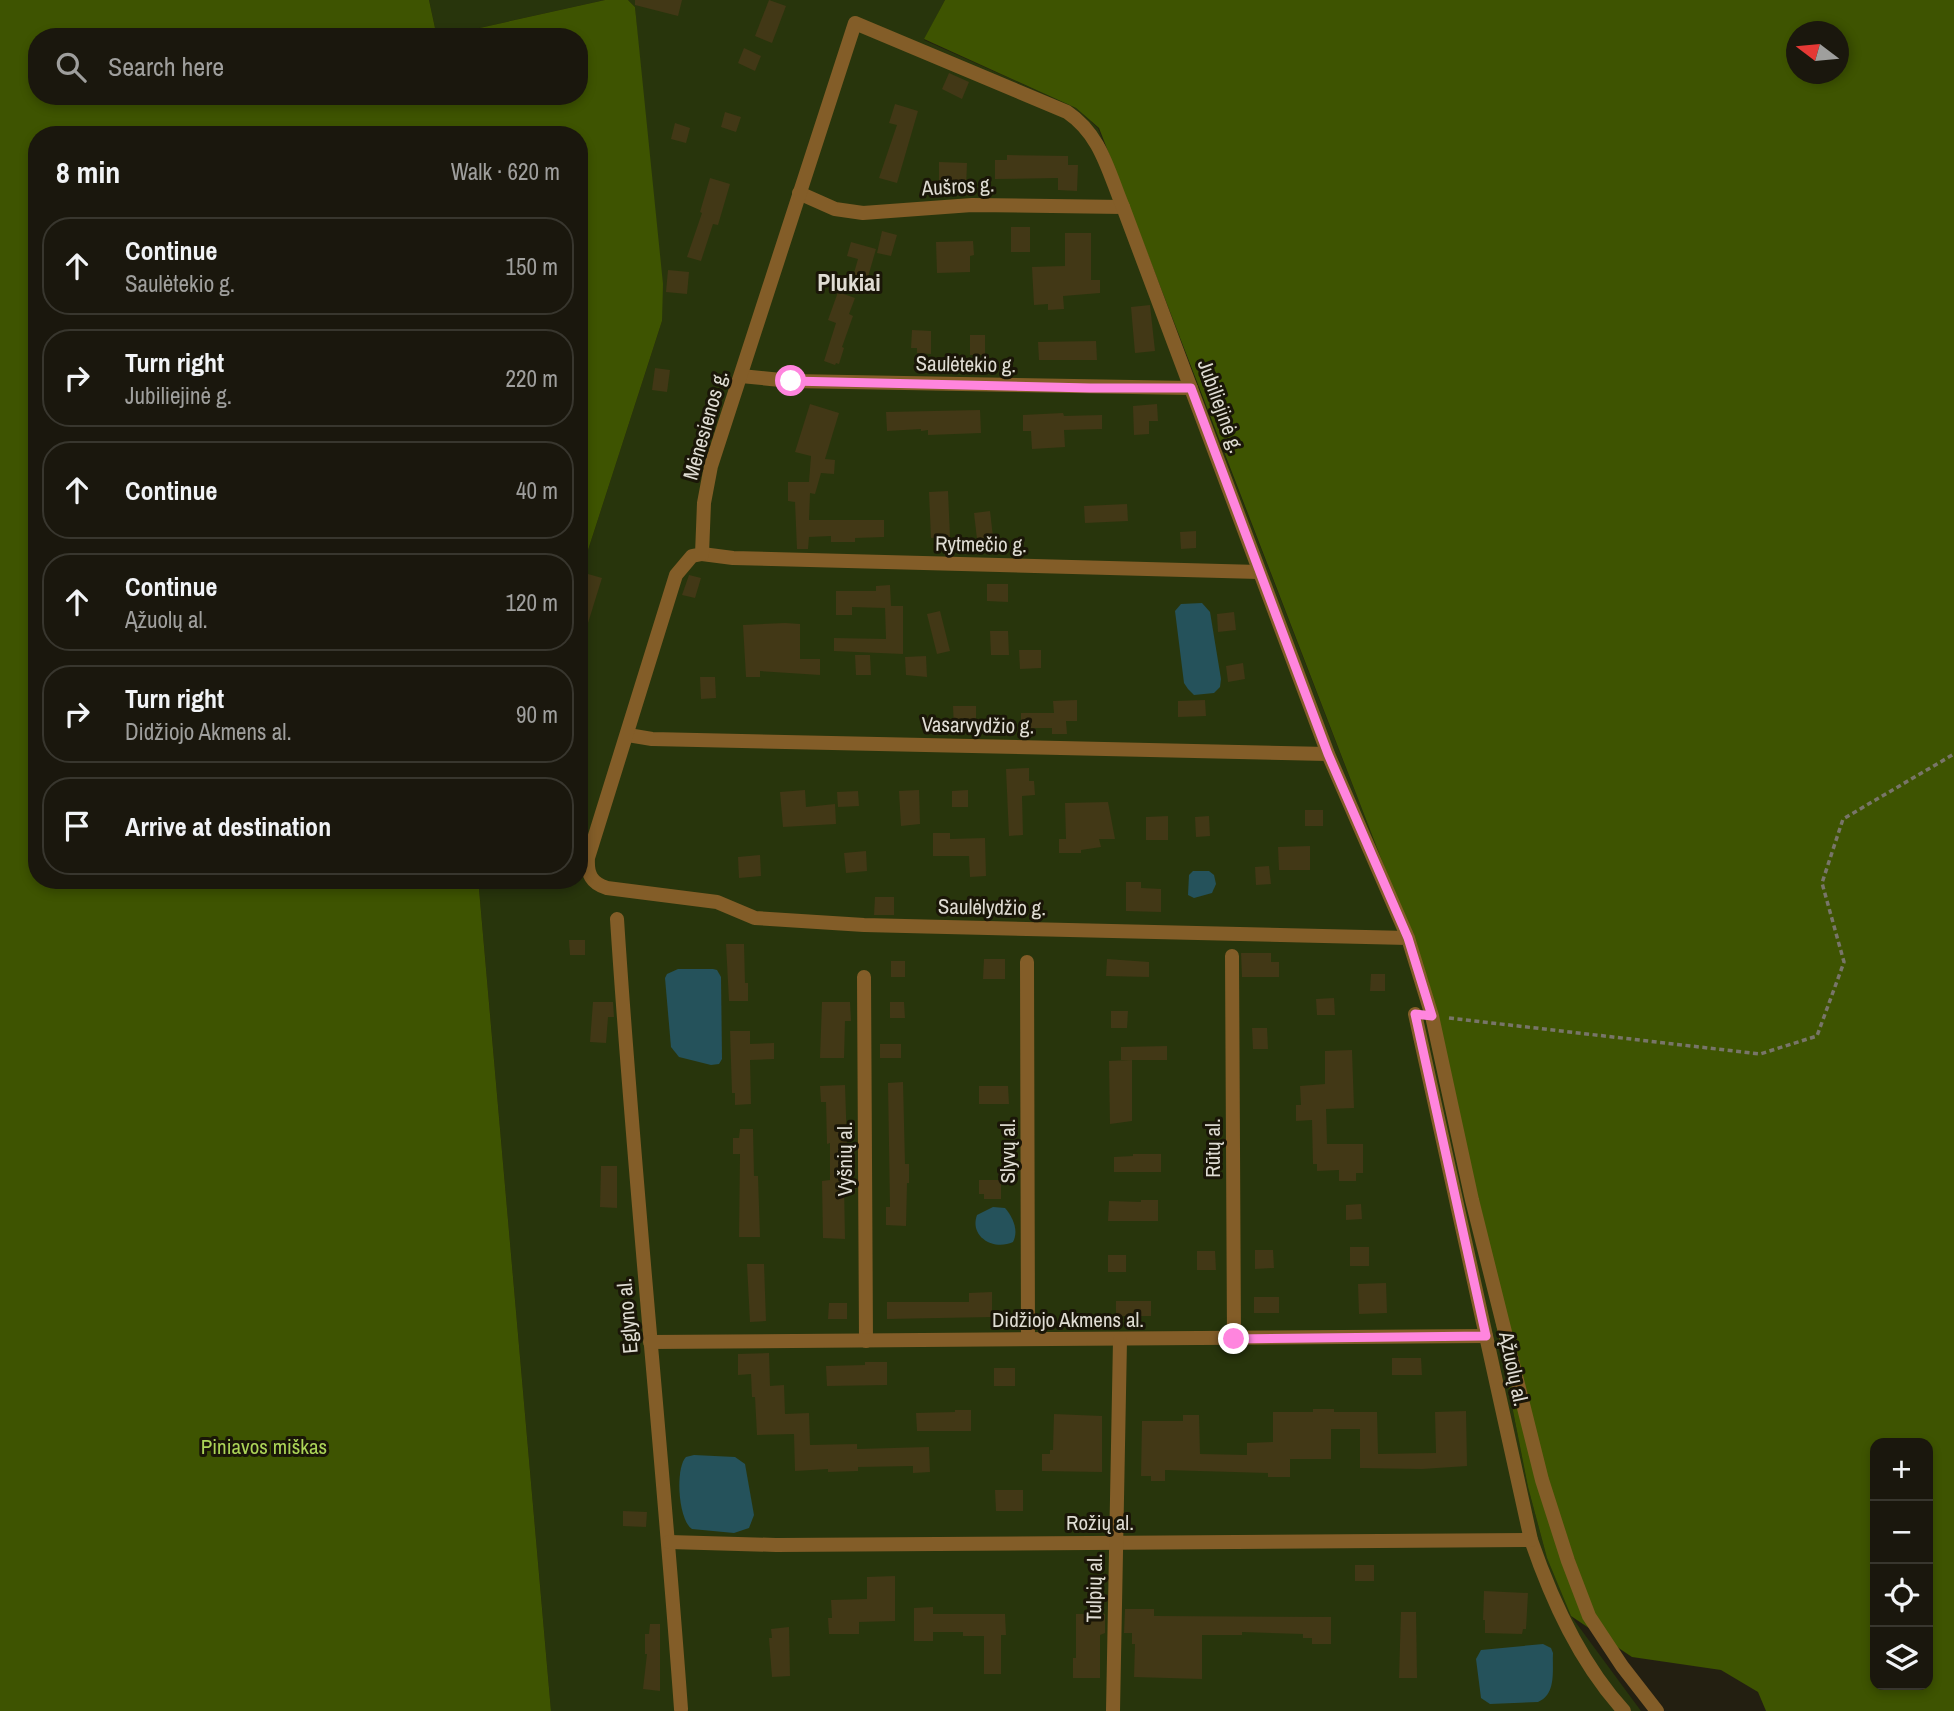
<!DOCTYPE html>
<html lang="en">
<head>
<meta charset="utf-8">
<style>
	:root { --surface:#1a170d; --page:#27241b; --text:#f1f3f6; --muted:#9f9f9d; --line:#38362e }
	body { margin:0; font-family:"Archivo Narrow",sans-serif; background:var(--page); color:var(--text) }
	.controls { position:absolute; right:21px; bottom:21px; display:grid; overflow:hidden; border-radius:14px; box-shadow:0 4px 10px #0003 }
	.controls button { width:63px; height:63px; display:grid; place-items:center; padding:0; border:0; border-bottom:2px solid var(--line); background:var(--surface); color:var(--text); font:35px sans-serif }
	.compass { position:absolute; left:1786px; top:21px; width:63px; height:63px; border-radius:50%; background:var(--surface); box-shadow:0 4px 10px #0003; rotate:286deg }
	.stop { position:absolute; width:21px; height:21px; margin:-16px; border:5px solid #ff85de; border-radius:50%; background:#fff }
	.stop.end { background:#ff85de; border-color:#fff; box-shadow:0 2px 7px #0008 }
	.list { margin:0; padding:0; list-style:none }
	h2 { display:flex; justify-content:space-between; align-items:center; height:91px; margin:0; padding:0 28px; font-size:30px }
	h2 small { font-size:23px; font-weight:400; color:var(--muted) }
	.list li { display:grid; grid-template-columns:46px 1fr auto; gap:21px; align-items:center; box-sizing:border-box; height:98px; margin:0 14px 14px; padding:0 14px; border:2px solid var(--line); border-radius:28px }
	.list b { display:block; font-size:26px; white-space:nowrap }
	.list p { margin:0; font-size:23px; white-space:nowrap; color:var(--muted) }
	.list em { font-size:23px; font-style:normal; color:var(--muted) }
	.icon { flex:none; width:38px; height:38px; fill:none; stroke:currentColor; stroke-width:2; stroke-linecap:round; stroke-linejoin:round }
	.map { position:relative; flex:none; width:1954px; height:1711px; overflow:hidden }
	.search { position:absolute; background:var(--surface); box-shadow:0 4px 10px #0003; left:28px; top:28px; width:560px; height:77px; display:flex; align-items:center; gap:18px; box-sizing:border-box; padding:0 24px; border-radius:28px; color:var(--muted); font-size:26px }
	.panel { position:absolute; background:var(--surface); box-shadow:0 4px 10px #0003; left:28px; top:126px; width:560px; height:763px; border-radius:28px }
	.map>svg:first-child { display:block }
</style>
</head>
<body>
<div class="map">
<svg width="1954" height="1711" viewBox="0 0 1954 1711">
	<rect width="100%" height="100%" fill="#231f11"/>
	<g fill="#28350c">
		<polygon points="429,0 605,0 448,35 435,28"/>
		<polygon points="628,0 945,0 924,40 1076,108 1098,128 1428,980 1528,1487 1547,1558 1571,1616 1641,1711 551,1711 479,889 482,880 579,880 579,578 662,321 635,7"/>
	</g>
	<g fill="#3e5401" fill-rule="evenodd">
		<path d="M0 0H429L435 28 448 35 605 0H628L635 7 663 284 662 321 579 578V135H37V880H482L479 889 551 1711H0ZM37 37H579V96H37Z"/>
		<path d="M945 0H1954V1711H1766L1758 1692 1721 1670 1632 1657 1571 1616 1547 1558 1528 1487 1428 980 1099 128 1076 108 924 39ZM1797 32H1839V74H1797ZM1875 1443H1928V1685H1875Z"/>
	</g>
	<g fill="#25525b">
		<polygon points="1202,603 1210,612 1221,679 1220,687 1214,693 1194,695 1188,689 1184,683 1175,611 1181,604"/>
		<polygon points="1193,871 1209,871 1214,875 1216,884 1212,893 1194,898 1188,895 1189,875"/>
		<polygon points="678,969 713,969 717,970 721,977 722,1059 719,1064 711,1065 679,1057 671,1047 665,978 667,974"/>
		<path d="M993 1207 1005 1208C1013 1217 1019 1231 1013 1242 994 1251 969 1237 977 1215Z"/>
		<path d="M694 1455 735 1457 745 1464 754 1515 749 1528 734 1533 692 1529C678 1520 675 1468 686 1457Z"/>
		<path d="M1543 1644 1551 1648 1553 1653C1552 1670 1557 1694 1538 1702L1490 1704 1481 1698 1476 1659 1481 1650Z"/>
	</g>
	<g fill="#423816">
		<polygon points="635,0 682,0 678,16 635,5"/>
		<polygon points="769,0 786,6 772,43 755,36"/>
		<polygon points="744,48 761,56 755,71 738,63"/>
		<polygon points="949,73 969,82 962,99 942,89"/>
		<polygon points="895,104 918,111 897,183 879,178 897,125 889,123"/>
		<polygon points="725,112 741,117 736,132 721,127"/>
		<polygon points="675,123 690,128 686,143 671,139"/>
		<polygon points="1007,155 1068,156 1068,165 1078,165 1077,191 1058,190 1058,178 995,179 995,160 1007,160"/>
		<polygon points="939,162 967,163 966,188 939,188"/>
		<polygon points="710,178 730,184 718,225 713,224 701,261 687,257 702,213 700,212"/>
		<rect x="1011" y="227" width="19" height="25"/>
		<polygon points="882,231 897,235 891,256 877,253"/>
		<polygon points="1065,233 1091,233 1091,280 1100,280 1100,293 1063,296 1064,309 1048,310 1048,304 1034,305 1032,267 1065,266"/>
		<polygon points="973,241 974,255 970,256 970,272 937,273 936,242"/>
		<polygon points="851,242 876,249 866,284 852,280 858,259 847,256"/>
		<polygon points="668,270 689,272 687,294 666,292"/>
		<polygon points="838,292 855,298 849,314 853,316 842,347 844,348 839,364 836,363 835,365 824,361 836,323 828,320"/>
		<polygon points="1150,305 1155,351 1135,353 1131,307"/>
		<polygon points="912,330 931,331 931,354 917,353 917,348 911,348"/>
		<rect x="970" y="335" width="15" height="20"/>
		<polygon points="1096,341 1097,360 1039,360 1038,342"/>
		<polygon points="655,368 670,370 667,392 652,390"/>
		<polygon points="810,404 839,413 825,459 835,460 834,474 821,473 815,494 810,493 809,520 884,520 884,537 855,538 855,542 831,542 831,536 809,537 808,549 797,549 795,502 788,501 788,482 809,482 811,456 795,452"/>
		<polygon points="1157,404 1158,421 1149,421 1149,434 1134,435 1133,406"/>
		<polygon points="980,410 981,433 928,435 928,430 921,431 921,429 887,431 886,412"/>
		<polygon points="1063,413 1064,416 1102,415 1102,429 1064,430 1065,447 1032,449 1031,431 1023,431 1023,415"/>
		<polygon points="948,491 950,537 931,538 929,492"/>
		<polygon points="1127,504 1128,521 1085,523 1084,506"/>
		<polygon points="990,511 993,537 977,539 974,513"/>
		<polygon points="1196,531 1196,548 1181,549 1180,532"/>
		<polygon points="588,574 602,578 583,639 579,639 579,603"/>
		<polygon points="689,575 701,578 695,598 682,595"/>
		<polygon points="987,584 1008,584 1008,602 987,601"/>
		<polygon points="890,585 891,606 903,606 903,654 834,651 834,638 886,639 885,608 852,607 852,615 836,615 836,591 876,591 876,586"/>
		<polygon points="940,611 950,651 937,654 927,614"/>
		<polygon points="1234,612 1236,630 1218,632 1217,614"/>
		<polygon points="785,623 800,624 800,659 820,659 820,675 760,671 760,677 746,677 743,625"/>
		<polygon points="990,631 1008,631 1009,655 991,655"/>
		<polygon points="1019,650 1041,650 1041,668 1020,669"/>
		<polygon points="855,655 870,655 871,675 856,675"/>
		<polygon points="926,656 927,677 906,675 905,657"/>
		<polygon points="1243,663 1245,679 1228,682 1226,666"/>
		<polygon points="700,677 715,677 716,698 701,699"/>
		<polygon points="1077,700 1077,721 1066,721 1067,734 1052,734 1052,728 1021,728 1021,713 1054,713 1053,701"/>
		<polygon points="1205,700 1206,716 1178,717 1178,701"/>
		<polygon points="953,706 976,706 976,727 954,728"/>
		<polygon points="1029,768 1029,781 1034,781 1035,795 1022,796 1023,835 1009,836 1006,769"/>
		<polygon points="805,790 806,807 835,804 836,824 783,827 780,792"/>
		<polygon points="919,790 920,824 901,826 899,791"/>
		<polygon points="968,790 968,807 952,807 952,791"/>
		<polygon points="858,791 859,806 838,807 837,792"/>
		<polygon points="1108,802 1115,839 1099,839 1101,847 1081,850 1081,853 1059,853 1059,839 1066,839 1065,803"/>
		<rect x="1305" y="810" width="18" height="16"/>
		<polygon points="1168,816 1168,840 1146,840 1146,817"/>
		<polygon points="1209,816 1210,836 1196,837 1195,817"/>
		<polygon points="933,833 950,833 950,839 985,838 986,876 970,877 969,856 933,856"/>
		<polygon points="1310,846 1310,870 1279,870 1278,847"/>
		<polygon points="866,851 867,871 846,873 844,853"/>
		<polygon points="760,855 761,876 739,878 738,857"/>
		<polygon points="1269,866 1271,884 1256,885 1255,867"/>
		<polygon points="1126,882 1141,882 1141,888 1161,889 1161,912 1126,911"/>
		<polygon points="875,897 894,897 894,915 874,915"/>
		<polygon points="569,940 585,940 585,955 570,955"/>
		<polygon points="726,944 744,944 745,983 748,983 748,1001 729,1001"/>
		<polygon points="1241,953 1271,953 1271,962 1279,962 1279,977 1242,977"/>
		<polygon points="984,959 1005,959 1005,979 983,979"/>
		<polygon points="1107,959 1149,962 1149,977 1106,976"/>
		<rect x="891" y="961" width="14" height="16"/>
		<polygon points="1371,974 1385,974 1385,991 1370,991"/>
		<polygon points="1334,998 1335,1015 1317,1015 1316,999"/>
		<polygon points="593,1002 613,1002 614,1017 608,1017 606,1043 590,1042"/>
		<polygon points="822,1002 850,1002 851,1021 845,1021 844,1058 820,1058"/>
		<polygon points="890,1002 904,1002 905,1018 890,1018"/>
		<polygon points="1111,1011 1128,1011 1127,1028 1111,1028"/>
		<polygon points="1252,1028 1267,1028 1268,1049 1253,1049"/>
		<polygon points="730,1031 750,1031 750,1044 774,1043 774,1059 750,1060 751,1104 735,1105 735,1093 732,1093"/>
		<rect x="880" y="1044" width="21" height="14"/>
		<polygon points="1167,1046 1167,1060 1121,1060 1121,1047"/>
		<polygon points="1352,1050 1354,1108 1326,1109 1327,1144 1363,1144 1363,1173 1356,1173 1356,1181 1339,1181 1339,1170 1317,1171 1317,1164 1313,1164 1312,1120 1296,1121 1296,1105 1301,1105 1300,1086 1325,1084 1325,1051"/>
		<polygon points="1132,1060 1132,1121 1110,1124 1109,1061"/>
		<polygon points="903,1082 905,1164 909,1164 909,1183 907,1183 906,1226 886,1225 886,1207 890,1207 888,1083"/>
		<polygon points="845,1085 847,1145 847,1184 844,1184 845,1239 823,1238 822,1181 830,1180 830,1143 827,1144 826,1102 821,1102 820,1086"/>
		<polygon points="979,1086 1008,1086 1009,1104 979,1104"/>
		<polygon points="740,1129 753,1129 754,1176 758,1176 760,1237 739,1237 740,1154 733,1154 733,1138 739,1138"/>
		<polygon points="1133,1154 1161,1154 1161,1172 1114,1172 1114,1157 1133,1156"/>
		<polygon points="601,1166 617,1166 617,1208 600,1207"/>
		<polygon points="979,1180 1001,1180 1001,1199 984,1199 984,1194 979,1194"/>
		<polygon points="1141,1200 1158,1200 1158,1221 1108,1221 1109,1201 1141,1202"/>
		<polygon points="1361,1204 1362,1219 1346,1220 1346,1205"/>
		<rect x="1350" y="1247" width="19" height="19"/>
		<polygon points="1255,1250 1273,1250 1274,1268 1255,1269"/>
		<polygon points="1197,1251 1215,1251 1216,1270 1197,1270"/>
		<rect x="1108" y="1255" width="18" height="17"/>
		<polygon points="747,1264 764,1264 766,1321 750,1322"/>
		<polygon points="1386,1283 1387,1313 1359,1314 1358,1284"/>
		<polygon points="992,1292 992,1317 887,1319 887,1302 969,1302 969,1293"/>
		<rect x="1254" y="1297" width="25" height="16"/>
		<rect x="1116" y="1301" width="35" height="15"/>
		<polygon points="829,1303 847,1303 847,1319 828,1319"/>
		<polygon points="769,1353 770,1386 784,1385 785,1414 809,1413 810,1445 857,1444 857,1449 929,1447 930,1472 913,1473 913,1466 858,1467 858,1471 828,1472 828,1469 795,1471 794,1434 757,1435 755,1397 752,1397 751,1374 738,1375 738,1354"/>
		<polygon points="1392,1358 1421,1358 1422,1375 1392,1375"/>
		<polygon points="865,1362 887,1362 887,1385 827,1386 826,1366 865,1365"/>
		<rect x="994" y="1368" width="21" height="18"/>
		<polygon points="1313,1409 1334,1409 1334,1412 1377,1412 1378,1454 1436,1453 1435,1412 1466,1411 1467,1466 1422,1469 1360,1468 1360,1429 1331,1429 1331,1459 1290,1459 1290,1477 1268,1477 1268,1473 1165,1470 1165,1481 1151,1481 1151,1476 1141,1476 1142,1421 1183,1421 1183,1415 1199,1415 1200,1454 1247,1455 1247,1443 1273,1442 1273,1412 1313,1412"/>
		<polygon points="955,1410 971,1410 971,1431 917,1431 916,1413 955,1412"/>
		<polygon points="1054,1414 1102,1416 1102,1472 1042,1471 1042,1454 1050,1454 1050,1450 1053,1450"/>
		<polygon points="995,1490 1023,1490 1023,1511 996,1511"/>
		<polygon points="623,1511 647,1512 646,1527 623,1526"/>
		<rect x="1355" y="1565" width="19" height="16"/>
		<polygon points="895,1576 895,1621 859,1622 859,1634 829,1634 828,1618 832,1618 831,1600 867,1599 867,1577"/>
		<polygon points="1484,1591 1528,1593 1526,1629 1523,1629 1522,1634 1485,1633 1485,1620 1483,1620"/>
		<polygon points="933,1607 933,1614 1005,1614 1006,1635 1001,1635 1001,1674 984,1674 984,1636 963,1636 963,1632 933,1632 933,1641 914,1641 914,1608"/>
		<polygon points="1125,1609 1154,1609 1154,1616 1331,1617 1331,1644 1312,1644 1312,1638 1303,1638 1303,1634 1242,1632 1242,1635 1202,1635 1202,1679 1134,1677 1135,1644 1132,1644 1132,1633 1124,1633"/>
		<polygon points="1401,1612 1416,1612 1417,1678 1399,1678"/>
		<polygon points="1076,1614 1105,1614 1105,1633 1100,1635 1100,1678 1073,1678 1073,1658 1076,1658"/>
		<polygon points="650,1624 660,1624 660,1691 643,1689 647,1654 645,1654 645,1634 649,1634"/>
		<polygon points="789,1627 790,1676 772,1677 769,1638 772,1638 771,1629"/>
	</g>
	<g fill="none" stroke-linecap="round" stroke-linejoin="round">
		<polyline stroke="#787569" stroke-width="3.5" stroke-dasharray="5 3.5" stroke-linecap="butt" points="1449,1018 1760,1054 1817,1036 1844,962 1822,883 1843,819 1954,754"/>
		<g stroke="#835d28" stroke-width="14">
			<polyline points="799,193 835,209 863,213 972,205 1123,207"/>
			<polyline points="741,376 791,381 1191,388"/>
			<polyline points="702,554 733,558 1259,572"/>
			<polyline points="628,735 652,739 1328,754"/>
			<path d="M617 919C634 1183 662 1446 681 1709"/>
			<path d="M1408 938 864 925 755 918 717 902 607 888C591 883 587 874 588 858L676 575 692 556 702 554 704 503 711 466 855 23 1067 112C1101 135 1108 171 1123 207L1328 754 1408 938 1432 1016 1472 1200 1542 1480 1568 1561 1589 1616 1622 1666 1657 1711"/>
			<polyline points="1232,956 1234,1339"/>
			<polyline points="1027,962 1028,1339"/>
			<polyline points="864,977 866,1341"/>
			<path d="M1415 1014 1531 1540C1552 1601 1580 1663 1624 1711"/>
			<polyline points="650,1342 1486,1336"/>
			<polyline points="669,1542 776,1545 1531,1540"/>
			<polyline points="1113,1711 1120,1340"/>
		</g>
	</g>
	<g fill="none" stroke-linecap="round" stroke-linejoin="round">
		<polyline stroke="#ff85de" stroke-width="9" points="791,381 1090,388 1191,388 1328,754 1408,938 1432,1016 1415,1014 1486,1336 1234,1339"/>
	</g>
	<g text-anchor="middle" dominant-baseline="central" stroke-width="6" stroke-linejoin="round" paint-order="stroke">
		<g font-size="21" fill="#dfdcd3" stroke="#1a1608">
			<text transform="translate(958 186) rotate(-3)">Aušros g.</text>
			<text transform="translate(966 364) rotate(1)">Saulėtekio g.</text>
			<text transform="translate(1221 406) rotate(70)">Jubiliejinė g.</text>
			<text transform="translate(705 425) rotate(-74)">Mėnesienos g.</text>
			<text transform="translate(981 544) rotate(1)">Rytmečio g.</text>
			<text transform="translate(978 725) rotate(1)">Vasarvydžio g.</text>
			<text transform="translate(992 907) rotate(1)">Saulėlydžio g.</text>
			<text transform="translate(1212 1148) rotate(-90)">Rūtų al.</text>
			<text transform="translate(1007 1151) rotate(-90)">Slyvų al.</text>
			<text transform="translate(844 1159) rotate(-90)">Vyšnių al.</text>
			<text transform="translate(627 1316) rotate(-95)">Eglyno al.</text>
			<text x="1068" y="1319">Didžiojo Akmens al.</text>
			<text transform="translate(1514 1369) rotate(78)">Ąžuolų al.</text>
			<text x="1100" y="1522">Rožių al.</text>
			<text transform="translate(1094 1588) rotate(-89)">Tulpių al.</text>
		</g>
		<g font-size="21" fill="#acd558" stroke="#1a1608">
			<text x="264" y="1446">Piniavos miškas</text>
		</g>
		<g font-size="24" font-weight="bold" fill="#dfdcd3" stroke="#1a1608">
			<text x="849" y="282">Plukiai</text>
		</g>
	</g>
</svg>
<div class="controls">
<button>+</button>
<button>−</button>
<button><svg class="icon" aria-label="locate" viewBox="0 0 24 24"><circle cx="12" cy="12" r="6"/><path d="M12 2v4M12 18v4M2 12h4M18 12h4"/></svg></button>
<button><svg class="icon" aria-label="layers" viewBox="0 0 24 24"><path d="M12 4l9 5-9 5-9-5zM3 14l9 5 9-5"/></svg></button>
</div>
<svg class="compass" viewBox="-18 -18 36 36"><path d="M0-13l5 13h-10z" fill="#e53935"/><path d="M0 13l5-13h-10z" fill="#9f9f9d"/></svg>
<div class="stop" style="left:791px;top:381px"></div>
<div class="stop end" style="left:1234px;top:1339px"></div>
<div class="search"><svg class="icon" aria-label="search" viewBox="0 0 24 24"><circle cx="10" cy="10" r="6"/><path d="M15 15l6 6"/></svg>Search here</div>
<section class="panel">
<h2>8 min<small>Walk · 620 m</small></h2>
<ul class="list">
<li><svg class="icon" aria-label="ahead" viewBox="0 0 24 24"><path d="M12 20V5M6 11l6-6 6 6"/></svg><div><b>Continue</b><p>Saulėtekio g.</p></div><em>150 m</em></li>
<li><svg class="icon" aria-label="right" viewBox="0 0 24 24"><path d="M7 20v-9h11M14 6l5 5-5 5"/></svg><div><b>Turn right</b><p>Jubiliejinė g.</p></div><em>220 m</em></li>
<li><svg class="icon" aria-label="ahead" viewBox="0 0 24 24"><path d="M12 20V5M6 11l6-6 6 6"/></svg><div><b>Continue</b></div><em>40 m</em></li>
<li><svg class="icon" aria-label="ahead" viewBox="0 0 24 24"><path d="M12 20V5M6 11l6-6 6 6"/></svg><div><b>Continue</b><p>Ąžuolų al.</p></div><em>120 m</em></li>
<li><svg class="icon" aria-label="right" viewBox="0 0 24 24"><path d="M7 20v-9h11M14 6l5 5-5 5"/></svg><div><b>Turn right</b><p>Didžiojo Akmens al.</p></div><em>90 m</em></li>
<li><svg class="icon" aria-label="arrive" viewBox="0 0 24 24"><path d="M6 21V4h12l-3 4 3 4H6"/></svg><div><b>Arrive at destination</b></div></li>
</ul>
</section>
</div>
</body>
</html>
